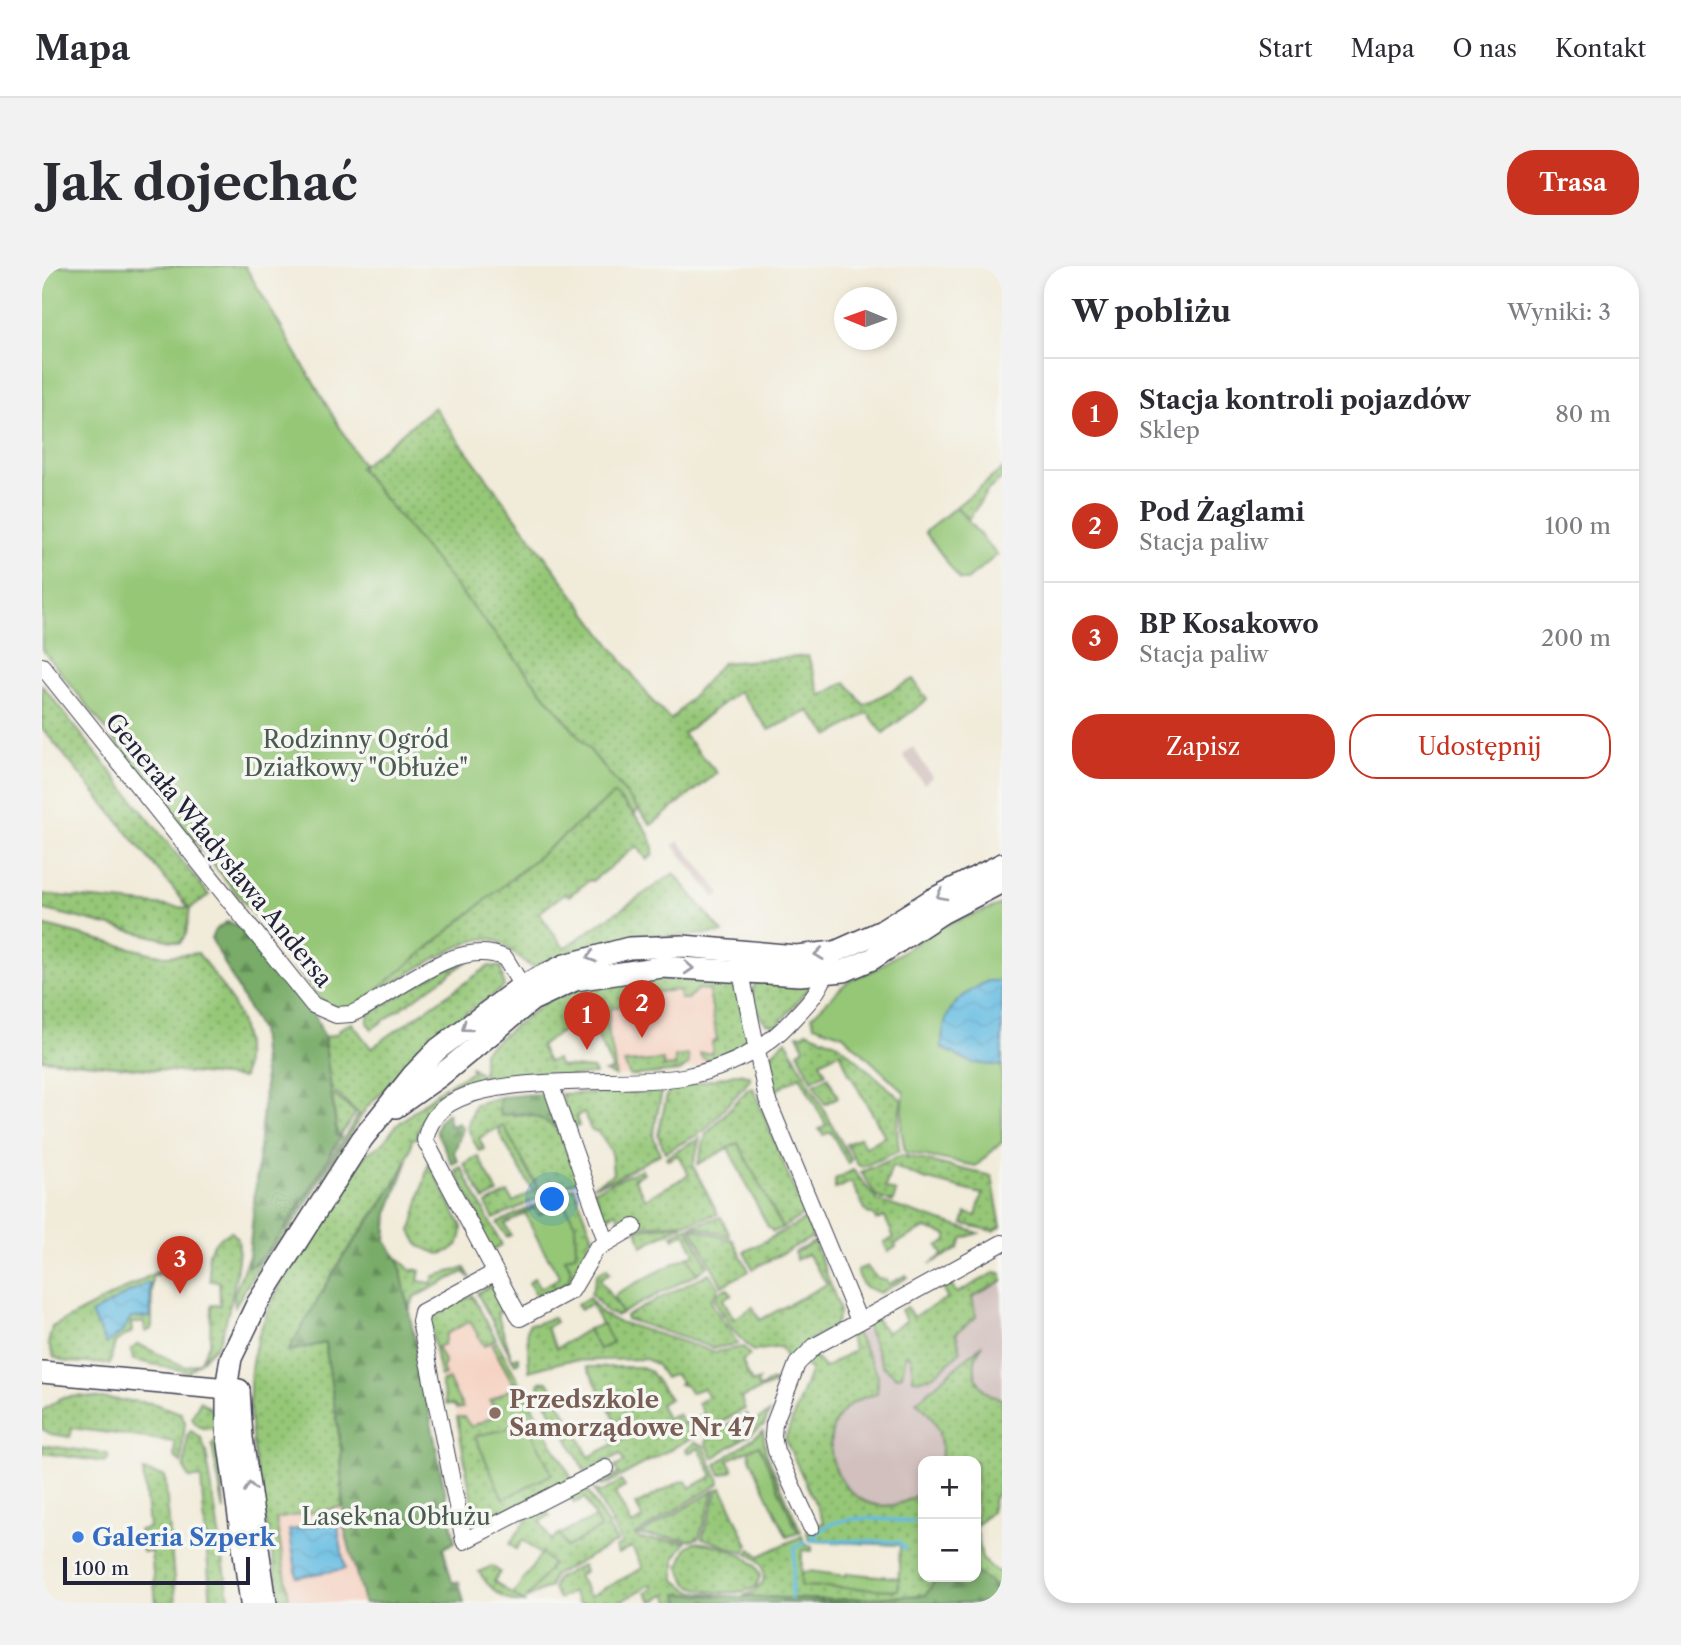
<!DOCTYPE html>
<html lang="pl">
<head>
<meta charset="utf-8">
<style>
	:root { --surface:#fff; --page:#f2f2f3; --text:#2b2b33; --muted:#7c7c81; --line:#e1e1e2; --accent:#c8321e }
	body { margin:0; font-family:"Libre Caslon Text",serif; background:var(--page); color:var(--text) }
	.controls { position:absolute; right:21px; bottom:21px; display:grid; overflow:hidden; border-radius:14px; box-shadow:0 4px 10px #0003 }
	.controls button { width:63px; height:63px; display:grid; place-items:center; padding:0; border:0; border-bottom:2px solid var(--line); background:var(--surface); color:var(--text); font:35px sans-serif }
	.compass { position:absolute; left:792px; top:21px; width:63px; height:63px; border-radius:50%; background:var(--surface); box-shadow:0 4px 10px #0003; rotate:271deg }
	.scale { position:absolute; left:21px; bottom:18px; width:187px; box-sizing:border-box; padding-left:7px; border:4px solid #22223b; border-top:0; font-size:19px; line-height:24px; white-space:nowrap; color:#22223b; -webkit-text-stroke:5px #f6f6f2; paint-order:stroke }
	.you { position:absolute; left:511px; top:934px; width:24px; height:24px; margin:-18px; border:5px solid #fff; border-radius:50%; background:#1a73e8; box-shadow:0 0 0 10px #1a73e833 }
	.badge { display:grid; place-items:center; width:46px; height:46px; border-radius:50%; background:var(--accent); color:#fff; font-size:23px; font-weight:700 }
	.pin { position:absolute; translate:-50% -58px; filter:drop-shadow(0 2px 4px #0008) }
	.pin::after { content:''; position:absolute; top:37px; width:24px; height:21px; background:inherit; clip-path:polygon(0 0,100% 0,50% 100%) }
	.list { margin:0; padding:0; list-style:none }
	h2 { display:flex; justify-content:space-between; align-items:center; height:91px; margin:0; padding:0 28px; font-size:30px }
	h2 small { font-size:23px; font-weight:400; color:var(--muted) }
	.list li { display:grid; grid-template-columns:46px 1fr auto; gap:21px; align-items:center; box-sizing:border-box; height:112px; padding:0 28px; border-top:2px solid var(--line) }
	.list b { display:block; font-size:26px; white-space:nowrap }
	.list p { margin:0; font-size:23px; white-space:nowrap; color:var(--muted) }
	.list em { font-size:23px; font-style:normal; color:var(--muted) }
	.actions { display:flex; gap:14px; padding:21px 28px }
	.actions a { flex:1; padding:16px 0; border:2px solid var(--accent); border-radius:28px; text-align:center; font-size:24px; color:var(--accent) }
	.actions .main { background:var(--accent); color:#fff }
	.map { position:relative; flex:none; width:960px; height:1337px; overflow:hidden; border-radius:28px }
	header { display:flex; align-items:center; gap:42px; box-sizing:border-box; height:98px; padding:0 35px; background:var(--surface); border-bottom:2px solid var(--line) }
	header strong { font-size:33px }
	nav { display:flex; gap:38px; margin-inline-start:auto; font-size:24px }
	.intro { display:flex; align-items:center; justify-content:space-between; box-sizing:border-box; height:168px; padding:0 42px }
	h1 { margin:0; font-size:49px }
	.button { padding:18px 32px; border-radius:28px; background:var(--accent); color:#fff; font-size:24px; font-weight:700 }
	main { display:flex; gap:42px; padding:0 42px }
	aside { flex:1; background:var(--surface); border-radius:28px; box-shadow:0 4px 10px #0003 }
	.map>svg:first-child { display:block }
</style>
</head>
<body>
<header>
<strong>Mapa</strong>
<nav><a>Start</a><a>Mapa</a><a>O nas</a><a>Kontakt</a></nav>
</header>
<div class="intro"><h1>Jak dojechać</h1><a class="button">Trasa</a></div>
<main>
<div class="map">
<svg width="960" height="1337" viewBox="0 0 960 1337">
	<defs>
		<pattern id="grass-dots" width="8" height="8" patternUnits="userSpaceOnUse" patternTransform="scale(1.75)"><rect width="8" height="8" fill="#95c777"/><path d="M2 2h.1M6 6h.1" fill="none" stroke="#79a163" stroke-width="1.8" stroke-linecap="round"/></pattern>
		<pattern id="forest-firs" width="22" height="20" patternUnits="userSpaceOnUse" patternTransform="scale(1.75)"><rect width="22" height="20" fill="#78ac68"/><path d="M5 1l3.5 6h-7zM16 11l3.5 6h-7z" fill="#628c57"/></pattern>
		<pattern id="water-waves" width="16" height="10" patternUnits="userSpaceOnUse" patternTransform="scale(1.75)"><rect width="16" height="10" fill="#65bce2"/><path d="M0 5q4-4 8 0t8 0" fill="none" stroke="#57a1c3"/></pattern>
	</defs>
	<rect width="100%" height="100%" fill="#f6f6f2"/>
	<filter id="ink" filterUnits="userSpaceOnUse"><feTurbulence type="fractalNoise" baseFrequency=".0143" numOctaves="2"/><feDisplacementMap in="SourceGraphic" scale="14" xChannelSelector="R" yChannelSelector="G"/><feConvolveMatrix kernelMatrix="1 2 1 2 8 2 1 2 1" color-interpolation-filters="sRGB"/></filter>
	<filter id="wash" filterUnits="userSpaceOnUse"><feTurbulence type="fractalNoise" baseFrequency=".00686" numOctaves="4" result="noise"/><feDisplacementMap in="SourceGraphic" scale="28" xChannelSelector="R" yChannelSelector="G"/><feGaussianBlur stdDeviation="1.57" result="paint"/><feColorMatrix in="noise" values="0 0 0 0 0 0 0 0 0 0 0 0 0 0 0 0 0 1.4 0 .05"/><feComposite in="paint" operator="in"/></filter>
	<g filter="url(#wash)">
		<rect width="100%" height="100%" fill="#f1ebd9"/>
		<g fill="#f5d3c2">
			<polygon points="656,723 667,724 668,747 673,747 675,776 670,787 658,788 671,797 660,801 573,810 574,798 565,766 569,742 582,729 638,724 645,733"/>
			<polygon points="437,1045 527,1212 435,1255 413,1139 404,1138 390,1073"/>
			<polygon points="300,1241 322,1337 248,1337 234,1253"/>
		</g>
		<g fill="#d1c0bd">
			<polygon points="871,481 890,511 882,518 861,489"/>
			<polygon points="637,575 679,627 673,632 631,579"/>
			<polygon points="954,1006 960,1008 960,1137 915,1195 881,1195 881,1251 781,1247 783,1102 812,1083 816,1067 827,1062 845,1066"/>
		</g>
		<g fill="url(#grass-dots)" stroke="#5c7459" stroke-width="2" fill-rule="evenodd">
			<polygon points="392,141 611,436 629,454 680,397 766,390 779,430 804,416 822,439 871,413 885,434 841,467 826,447 787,470 767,445 727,464 697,425 641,468 675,507 609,559 317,202"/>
			<polygon points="960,203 960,213 946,224 927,253 914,241"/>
			<polygon points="0,419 167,629 148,643 144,668 138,677 0,643 0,628 147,642 0,462"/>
			<path d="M572 528C587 543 614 566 611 589L605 594 595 580 550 615 548 614 527 630 523 627 497 647 522 682 632 607 681 667 581 674 540 682 490 701C477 694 465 677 450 673 425 667 343 723 318 738Z"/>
			<path d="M0 659 108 687 124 690 156 687C187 730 211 756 201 812L0 793Z"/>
			<polygon points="426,695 330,763 325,757 327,748 401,704"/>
			<polygon points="447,700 459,701 462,721 390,772 390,776 325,841 247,965 219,996 193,1040 192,1028 205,994 206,1001 214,997 240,965 243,965 317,848 294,827 293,830 314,847 296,872 282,771 295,768 299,762 310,757 329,782"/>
			<path d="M589 710 688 716C697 726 712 772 701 782 694 789 680 793 671 797L659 791 658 787H670V776L675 775 667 724 656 723 645 733H638L637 724 582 729 584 739 569 742C560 767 575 785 573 810L563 806 571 804 550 759 558 754 552 744 498 780 506 796 514 793 518 800 551 803 553 808 441 819V785L513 728Z"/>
			<path d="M714 716 771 717 736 759 724 757C714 746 706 730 714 716Z"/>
			<polygon points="764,765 797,778 860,834 855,861 857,885 820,901 816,899 804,878 818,871 823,881 843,870 806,805 798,786 778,796 784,807 770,814 756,786 762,782 756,768 762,769"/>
			<polygon points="744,774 809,894 806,898 789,866 781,869 777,863 784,859 758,810 733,825 729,788"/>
			<polygon points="646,789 647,798 638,805 588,810 582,797 621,794 622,801 633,800 633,791"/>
			<polygon points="429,801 438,807 438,817 413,827 407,819 430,805"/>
			<polygon points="697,807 708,810 708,814 661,866 623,886 616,869 626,824"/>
			<polygon points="786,811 796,831 783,838 772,818"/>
			<path d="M403 820 409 828C390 838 378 851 375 872L370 873C366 914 320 959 299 994 281 1023 265 1054 248 1085L283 1077 299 1182 300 1241 234 1253 247 1331 238 1333C227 1260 202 1177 209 1104 217 1030 284 949 324 888L340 878 354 860Z"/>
			<polygon points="707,822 711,822 762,948 740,962 696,877 656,898 664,868"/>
			<polygon points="620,825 611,869 618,888 574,912 550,920 571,908 569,885 556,866 549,864 542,847 534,850 537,860 529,862 519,828"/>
			<path d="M459 831 456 843 459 849C517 845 517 865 538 913L452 953 444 938 466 927 471 936 496 922 461 859 437 872 442 883 437 885 425 861 433 838Z"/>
			<polygon points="658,872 651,900 676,948 645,957 594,960 589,952 579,956 574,946 562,952 552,924 600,903 602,907 592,912 603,933 647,909 636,889 626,894 624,891"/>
			<polygon points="860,889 950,910 959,961 951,965 921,958 924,947 934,950 940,928 882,913 850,900 843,922 854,926 851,936 835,931 819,906"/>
			<polygon points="436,890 456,927 442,934 422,898"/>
			<path d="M387 896 420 961C420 978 413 985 397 988L377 980 369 965Z"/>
			<polygon points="419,901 460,979 448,986 440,971 442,961 413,904"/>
			<polygon points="811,904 836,935 937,967 921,972 916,983 888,998 901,989 896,980 905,975 905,969 883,962 853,978 854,981 846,986 842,976 852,972 843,951 834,954 831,949 825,947 809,916 793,923 793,913"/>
			<path d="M532 921 551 971 546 975C552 1005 520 1024 498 1038L487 1017 492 1012 498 1022 510 1016 513 1023 528 1000 523 992 534 987 533 958 513 939 496 949 492 942 463 958 469 969 465 971 455 957Z"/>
			<polygon points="679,951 688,970 651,959"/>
			<polygon points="764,953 771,971 711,1003 702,986"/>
			<polygon points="636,959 641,959 600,980 595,963"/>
			<polygon points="646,961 666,1000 655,1008 647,992 653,987 643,967 632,973 630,969"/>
			<polygon points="649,961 691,974 707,1005 680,1020"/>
			<path d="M189 965C193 969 194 970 196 974 200 988 184 1070 173 1081 165 1089 153 1099 147 1106L91 1094 89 1084 96 1078 143 1101 158 1096 168 1076 169 1039H178L177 1015H168C166 985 162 981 189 965Z"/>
			<polygon points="772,976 797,1041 797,1049 792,1060 761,1078 746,1095 739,1081 711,1085 692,1066 673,1035 677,1026 685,1022 690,1028 681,1033 692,1053 711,1041 718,1054 785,1018 765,988 754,994 753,986"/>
			<polygon points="353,989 370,1006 372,1003 378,1005 376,1015 390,1017 392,1010 423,1002 429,1013 422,1006 372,1031 368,1044"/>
			<polygon points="143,991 151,993 153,1002 151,995 140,995 140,1002 128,1002 110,1011 110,1063 103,1066 102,1057 89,1057 90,1066 73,1076 68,1098 24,1096 12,1091 6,1078 10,1061"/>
			<path d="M825 1000C828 1006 836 1014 844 1014L846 1018 864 1009 866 1011 838 1027 821 1020 815 1004Z"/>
			<polygon points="565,1002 568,1007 558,1013 580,1047 574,1050 565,1046 549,1028 555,1008"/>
			<path d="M954 1006 960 1008V1015L930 1031 934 1051 914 1067 919 1085C906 1096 889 1118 871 1113L869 1091 864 1088 860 1109 855 1111 841 1100 823 1057 833 1052 845 1066 864 1055 859 1044 865 1041 871 1051 905 1032 900 1022 908 1017 915 1027Z"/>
			<polygon points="667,1007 677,1021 669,1036 696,1078 672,1082 584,1053 584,1050"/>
			<polygon points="448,1020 454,1023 464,1042 455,1047 470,1093 477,1091 477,1096 473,1098 435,1027"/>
			<polygon points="430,1029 454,1073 442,1080 428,1055 404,1068 402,1078 395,1081 403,1097 400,1103 403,1109 398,1111 388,1057 394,1048"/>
			<polygon points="547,1032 560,1048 574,1055 673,1086 701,1081 708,1089 700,1095 710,1117 717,1114 715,1120 719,1122 727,1116 737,1115 740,1109 739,1115 699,1132 703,1143 561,1220 556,1219 576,1208 573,1201 582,1196 578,1188 543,1206 523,1168 532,1162 547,1191 572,1178 563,1161 567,1159 576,1176 583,1172 545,1101 600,1101 607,1104 628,1133 618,1138 625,1153 636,1148 642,1158 662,1148 656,1137 666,1131 661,1122 648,1127 644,1120 637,1118 639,1116 633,1108 623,1112 614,1098 604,1093 524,1095 487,1105 485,1063 488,1057 494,1058 511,1051 514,1056 504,1062 515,1082 546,1063 557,1083 559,1058 549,1038 538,1044 535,1038"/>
			<path d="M812 1063 836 1109 835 1128C741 1146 807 1286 881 1224V1311H895L884 1329 789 1334 701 1330 713 1325 721 1316C724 1301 719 1294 706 1288L709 1283 717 1290 760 1270 764 1279 770 1280V1285L760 1284 759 1320 856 1324 858 1279 768 1275 765 1266 782 1256 743 1173 769 1103 762 1099 770 1088 783 1102 812 1084 806 1067Z"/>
			<path d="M455 1076 531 1215 435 1264 415 1151H422L429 1161 454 1149 448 1135 470 1122 474 1132 478 1130 450 1079ZM462 1164 461 1232 433 1170Z"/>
			<path d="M941 1078C924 1098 934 1128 960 1133V1221L952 1232 949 1246 934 1260 940 1293 954 1305 960 1306V1326L934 1306V1195H898C902 1171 894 1150 874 1136Z"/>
			<polygon points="406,1113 421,1142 414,1143 413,1140 404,1138 399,1116"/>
			<polygon points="506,1115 526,1152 516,1162 497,1120 498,1116"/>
			<polygon points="37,1130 110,1137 139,1147 143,1156 139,1197 132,1190 133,1176 30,1162 28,1171 9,1168 0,1163 0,1145 19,1132"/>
			<path d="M158 1135 170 1143 176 1162C165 1163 154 1164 150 1151Z"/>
			<polygon points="727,1147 722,1159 671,1192 664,1177 667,1169 705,1148 709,1157"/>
			<polygon points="149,1165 159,1172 164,1186 188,1337 169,1337 159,1212 147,1212 142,1201 146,1168"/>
			<polygon points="721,1165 724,1187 759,1266 756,1267 717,1179 686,1194 691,1205 679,1209 674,1198"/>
			<polygon points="177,1169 182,1245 170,1179"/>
			<polygon points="653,1176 661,1179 678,1217 593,1269 598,1273 644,1276 633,1291 633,1314 649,1325 685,1330 636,1328 639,1337 629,1337 624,1328 611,1336 604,1327 611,1322 610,1318 576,1337 537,1337 531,1326 517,1333 511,1323 514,1313 540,1299 543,1305 536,1310 548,1330 601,1302 590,1281 576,1288 573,1282 580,1278 552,1224 560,1226 579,1215 583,1221 573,1227 590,1259 601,1253 594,1239 637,1216 644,1215 648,1222 671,1210 657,1182 646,1187 644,1184"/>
			<polygon points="0,1179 66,1188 66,1193 63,1196 0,1187"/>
			<polygon points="101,1205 123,1210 134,1337 114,1337 109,1286 100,1286 97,1264 107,1262"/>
			<polygon points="544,1221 575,1276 511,1310 508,1321 485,1332 510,1298 481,1274 474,1283 468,1278 486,1251 503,1242 508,1250 498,1255 509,1275 518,1268 524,1281 558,1263 543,1232 532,1237 528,1229"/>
			<polygon points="680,1222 706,1279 703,1287 660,1272 676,1223"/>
			<polygon points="673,1224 657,1272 648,1274 597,1269"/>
			<path d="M653 1276C672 1277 715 1289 718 1310L714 1321C697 1330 662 1327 646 1318L637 1300 645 1281Z"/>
			<path d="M450 1300 458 1306 452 1315 482 1337C463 1337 447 1322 437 1306Z"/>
		</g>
		<g fill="url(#forest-firs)" stroke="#4d6752" stroke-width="2">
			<path d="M186 655 202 664 274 752 282 771 295 870 299 871C280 901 234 988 206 1001L223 820 218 765 169 672 173 664Z"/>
			<polygon points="493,828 508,828 516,862 487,847 459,849 456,843 459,831"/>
			<polygon points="405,847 408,860 417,857 421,863 412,887 416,895 410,898 394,865 397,854"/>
			<polygon points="366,894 346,948 344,975 357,995 413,1276 401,1282 410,1316 417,1316 422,1337 322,1337 302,1261 299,1182 283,1077 246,1085 300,992 341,937"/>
			<polygon points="934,1306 960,1326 960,1337 639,1337 635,1328 789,1334 884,1329 895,1311 934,1311"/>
		</g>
		<g fill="#95c777" stroke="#5c7459" stroke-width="2">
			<polygon points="0,0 203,0 320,199 317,202 596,543 593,548 572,528 318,738 301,744 281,736 0,383"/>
			<polygon points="914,241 955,289 925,314 918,314 883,266"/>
			<polygon points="960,638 960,876 934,900 863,886 859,863 862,826 801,769 772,759 770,750 806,715 832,704 898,661"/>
			<polygon points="461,859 496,923 491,925 458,869 457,861"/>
			<polygon points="696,877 740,962 731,966 726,961 686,882"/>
			<polygon points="513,939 524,941 533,958 534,987 523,992 529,1004 526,1015 513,1023 510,1016 518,1011 498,978 483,947 492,942 497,949"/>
			<polygon points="646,990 655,1008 580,1047 572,1031 575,1027"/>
			<polygon points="561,1058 571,1077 557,1083 546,1063"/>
			<polygon points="483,1152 510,1208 461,1233 433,1170 462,1164"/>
			<polygon points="717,1179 756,1267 745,1271 708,1192 707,1184"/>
			<polygon points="553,1252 558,1262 524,1281 518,1268"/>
			<polygon points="500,1287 510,1298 482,1336 471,1328"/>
			<polygon points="767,1305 804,1310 805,1307 857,1312 856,1324 759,1320 759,1307"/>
		</g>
		<g fill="url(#water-waves)" stroke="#446f8e" stroke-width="2">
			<path d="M946 715H960V800L930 797 900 782C900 744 913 732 946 715Z"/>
			<polygon points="105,1017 108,1018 109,1051 89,1052 80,1066 64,1078 49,1048"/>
			<polygon points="295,1256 303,1303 255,1311 247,1264"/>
		</g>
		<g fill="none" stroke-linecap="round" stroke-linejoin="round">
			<g stroke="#65bce2" stroke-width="3.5">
				<path d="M771 1272C794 1242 848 1255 881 1257"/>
				<polyline points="768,1274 857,1276 863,1283"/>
				<polyline points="749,1332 753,1281 763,1277"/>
			</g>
		</g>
	</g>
	<g filter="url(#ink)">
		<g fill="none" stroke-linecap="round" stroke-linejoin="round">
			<defs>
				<g id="minor">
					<path d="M0 400 271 739 294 749 309 748C354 729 413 669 463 692L480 720"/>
					<polyline points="699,707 725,833 817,1055"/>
					<polyline points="508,817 564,975"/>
					<path d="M592 961 554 983 530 1024 478 1052 383 874C386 863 389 854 397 846 436 804 583 821 641 811 682 803 720 786 748 756 762 741 776 728 783 709"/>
					<polyline points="452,1007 380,1046 378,1055 422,1275 564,1202"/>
					<polyline points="769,1261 734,1185 731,1170 732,1158 755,1098 773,1080 960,977"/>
				</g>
				<g id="tertiary">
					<polyline points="184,1123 184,1164 208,1337"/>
					<polyline points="198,1124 201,1172 225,1337"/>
				</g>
				<g id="secondary">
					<polyline points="354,841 398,810 490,734 533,714 620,701 758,709 802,705 830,693 900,647 960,616"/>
					<polyline points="0,1106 197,1124"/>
					<polyline points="184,1123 189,1092 215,1038 320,873 371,809 396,783 480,720 523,699 587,682 641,680 754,690 793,686 840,665 891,633 960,598"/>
				</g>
			</defs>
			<use href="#minor" stroke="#414053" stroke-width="18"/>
			<use href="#tertiary" stroke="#414053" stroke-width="22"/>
			<use href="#secondary" stroke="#414053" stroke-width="24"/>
			<use href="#minor" stroke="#fff" stroke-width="16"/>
			<use href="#tertiary" stroke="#fff" stroke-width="19"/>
			<use href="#secondary" stroke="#fff" stroke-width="21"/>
		</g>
		<defs><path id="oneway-chevron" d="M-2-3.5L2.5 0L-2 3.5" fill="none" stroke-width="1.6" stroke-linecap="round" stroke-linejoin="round" transform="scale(1.75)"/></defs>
		<g stroke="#9c9ca7">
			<use href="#oneway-chevron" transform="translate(899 629) rotate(152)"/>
			<use href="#oneway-chevron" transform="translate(777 688) rotate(173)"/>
			<use href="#oneway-chevron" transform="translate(549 691) rotate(164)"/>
			<use href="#oneway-chevron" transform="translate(647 702) rotate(3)"/>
			<use href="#oneway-chevron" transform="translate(424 761) rotate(143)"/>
			<use href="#oneway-chevron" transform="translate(208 1221) rotate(-98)"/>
		</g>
	</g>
	<circle fill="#8d6e63" stroke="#f6f6f2" stroke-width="2.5" cx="453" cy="1147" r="7"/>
	<circle fill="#3f7fe0" stroke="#f6f6f2" stroke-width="2.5" cx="36" cy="1271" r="7"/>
	<g text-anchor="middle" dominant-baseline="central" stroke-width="7" stroke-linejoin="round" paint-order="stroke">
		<g font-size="24" fill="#4a5c50" stroke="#f6f6f2">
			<text x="314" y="473">Rodzinny Ogród<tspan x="314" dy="28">Działkowy "Obłuże"</tspan></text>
			<text x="354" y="1250">Lasek na Obłużu</text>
		</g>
		<g font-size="24" fill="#22223b" stroke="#f6f6f2">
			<text transform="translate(177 584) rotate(51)">Generała Władysława Andersa</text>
		</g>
		<g font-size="24" font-weight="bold" fill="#785e54" stroke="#f6f6f2" text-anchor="start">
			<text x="467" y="1133">Przedszkole<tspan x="467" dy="28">Samorządowe Nr 47</tspan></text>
		</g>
		<g font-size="24" font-weight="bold" fill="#366cbe" stroke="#f6f6f2" text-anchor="start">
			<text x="50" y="1271">Galeria Szperk</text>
		</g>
	</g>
</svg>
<div class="controls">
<button>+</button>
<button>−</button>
</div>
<svg class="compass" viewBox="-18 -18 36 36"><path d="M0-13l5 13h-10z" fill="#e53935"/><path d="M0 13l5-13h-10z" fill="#7c7c81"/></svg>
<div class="scale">100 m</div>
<div class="you"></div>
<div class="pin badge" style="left:545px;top:784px">1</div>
<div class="pin badge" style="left:600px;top:772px">2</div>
<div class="pin badge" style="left:138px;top:1028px">3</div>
</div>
<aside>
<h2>W pobliżu<small>Wyniki: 3</small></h2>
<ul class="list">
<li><span class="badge">1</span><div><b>Stacja kontroli pojazdów</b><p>Sklep</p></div><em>80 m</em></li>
<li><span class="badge">2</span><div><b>Pod Żaglami</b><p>Stacja paliw</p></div><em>100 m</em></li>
<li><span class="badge">3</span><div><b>BP Kosakowo</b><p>Stacja paliw</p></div><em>200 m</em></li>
</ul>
<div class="actions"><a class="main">Zapisz</a><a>Udostępnij</a></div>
</aside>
</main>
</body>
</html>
